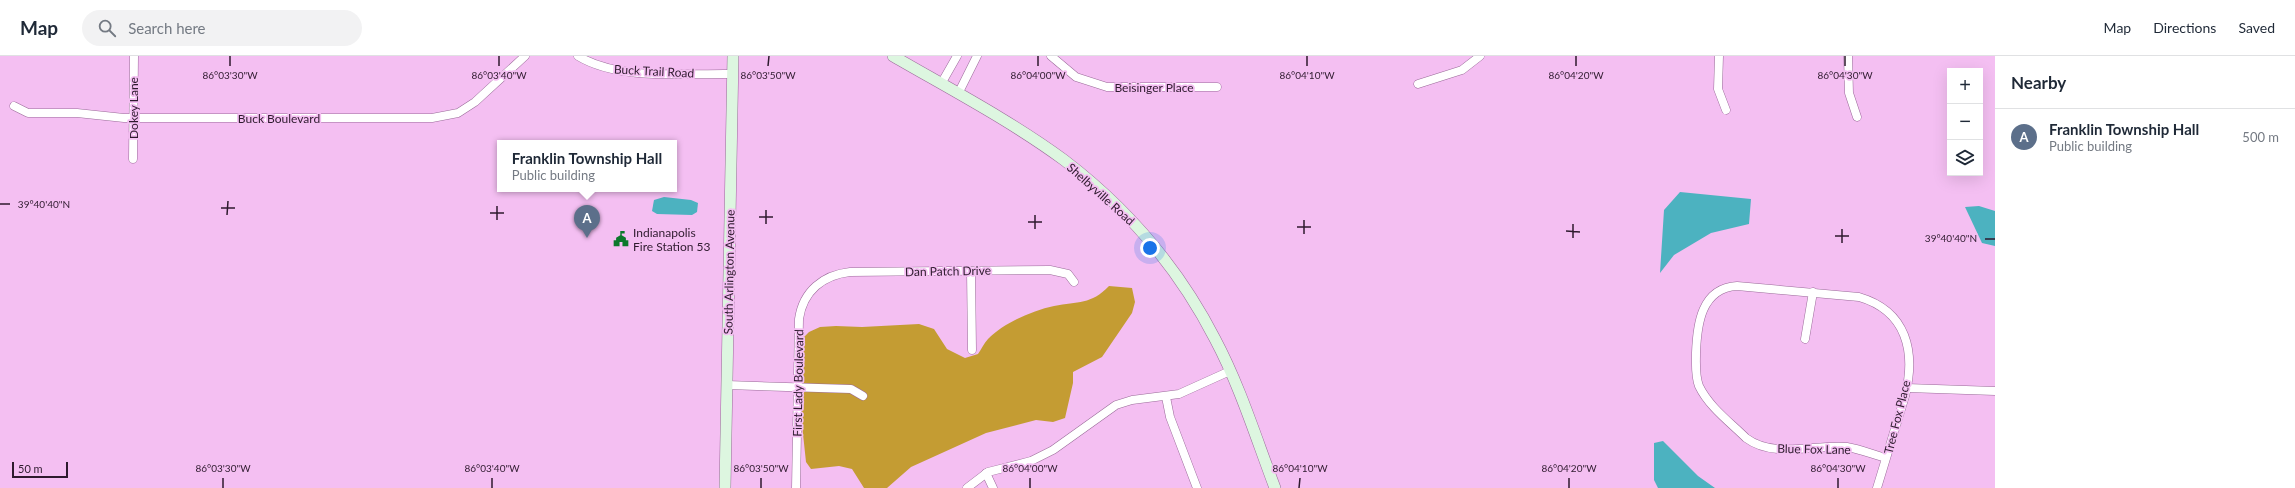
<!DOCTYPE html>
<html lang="en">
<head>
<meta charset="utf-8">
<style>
	:root { --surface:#fff; --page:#f2f2f3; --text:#1f2937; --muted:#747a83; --line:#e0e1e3; --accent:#111827 }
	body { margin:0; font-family:Lato,sans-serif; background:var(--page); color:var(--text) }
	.controls { position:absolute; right:12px; top:12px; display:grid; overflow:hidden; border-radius:0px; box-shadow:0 4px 16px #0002 }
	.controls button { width:36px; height:36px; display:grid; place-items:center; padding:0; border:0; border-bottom:1px solid var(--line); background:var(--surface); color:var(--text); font:20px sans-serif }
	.scale { position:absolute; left:12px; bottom:10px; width:56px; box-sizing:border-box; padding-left:4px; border:2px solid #2e1a2e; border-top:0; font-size:11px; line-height:14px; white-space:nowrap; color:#2e1a2e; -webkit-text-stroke:3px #f4bff2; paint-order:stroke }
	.you { position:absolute; left:1150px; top:192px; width:14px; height:14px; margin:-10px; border:3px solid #fff; border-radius:50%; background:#1a73e8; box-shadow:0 0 0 6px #1a73e833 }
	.badge { display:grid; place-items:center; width:26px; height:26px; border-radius:50%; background:var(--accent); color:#fff; font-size:13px; font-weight:700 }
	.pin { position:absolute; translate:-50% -33px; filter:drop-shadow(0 1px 2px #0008) }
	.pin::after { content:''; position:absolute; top:21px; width:14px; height:12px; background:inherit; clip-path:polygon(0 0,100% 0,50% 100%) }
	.popup { position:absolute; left:497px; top:84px; width:180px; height:52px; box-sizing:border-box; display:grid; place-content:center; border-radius:0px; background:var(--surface); filter:drop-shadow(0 1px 3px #0005); font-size:13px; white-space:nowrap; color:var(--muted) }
	.popup b { font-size:15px; color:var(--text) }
	.popup::after { content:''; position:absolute; left:50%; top:100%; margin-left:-8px; border:8px solid transparent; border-top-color:var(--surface) }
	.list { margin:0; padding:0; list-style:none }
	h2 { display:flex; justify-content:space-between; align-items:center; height:52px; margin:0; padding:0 16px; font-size:17px }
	h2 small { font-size:13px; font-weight:400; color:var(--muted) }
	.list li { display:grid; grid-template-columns:26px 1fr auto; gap:12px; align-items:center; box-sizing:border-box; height:56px; padding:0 16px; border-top:1px solid var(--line) }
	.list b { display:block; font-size:15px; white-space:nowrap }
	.list p { margin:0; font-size:13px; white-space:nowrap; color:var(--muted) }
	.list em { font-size:13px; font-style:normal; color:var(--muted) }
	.icon { flex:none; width:22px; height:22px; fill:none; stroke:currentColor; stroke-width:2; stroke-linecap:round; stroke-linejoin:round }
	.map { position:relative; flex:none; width:1995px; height:432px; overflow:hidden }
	header { display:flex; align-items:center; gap:24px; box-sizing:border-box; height:56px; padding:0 20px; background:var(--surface); border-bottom:1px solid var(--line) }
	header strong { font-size:19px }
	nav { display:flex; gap:22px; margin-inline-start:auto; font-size:14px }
	.search { width:280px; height:36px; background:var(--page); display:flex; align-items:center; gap:10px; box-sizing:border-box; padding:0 14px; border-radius:22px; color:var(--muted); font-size:15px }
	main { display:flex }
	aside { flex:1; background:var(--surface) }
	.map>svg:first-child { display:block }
</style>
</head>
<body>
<header>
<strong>Map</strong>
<div class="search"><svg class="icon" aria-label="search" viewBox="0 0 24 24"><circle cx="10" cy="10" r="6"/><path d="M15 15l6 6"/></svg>Search here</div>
<nav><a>Map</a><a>Directions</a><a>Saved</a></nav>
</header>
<main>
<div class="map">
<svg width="1995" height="432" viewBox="0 0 1995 432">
	<rect width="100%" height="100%" fill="#f4bff2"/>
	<path fill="#c49c33" d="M1109 230 1132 232 1135 246 1132 257 1102 301 1073 316V327L1065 362 1053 366 1036 364 986 377 911 411 887 432H864L852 413 839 410 811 413 806 406 798 331 799 286 809 276 820 271 836 270 862 271 919 268 934 273 947 293 965 302 978 298C981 294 984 287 988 283 1004 267 1031 255 1054 250 1078 245 1091 249 1109 230Z"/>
	<g fill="#4cb2c0">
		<polygon points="1680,136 1751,143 1749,168 1711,177 1674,199 1660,217 1664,154"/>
		<polygon points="664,141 691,144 698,147 697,156 692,159 657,158 652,155 654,144"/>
		<polygon points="1979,150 1995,155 1995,190 1982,187 1965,151"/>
		<polygon points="1663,385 1698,420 1715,432 1658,432 1654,424 1654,387"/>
	</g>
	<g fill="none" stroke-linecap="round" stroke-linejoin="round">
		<defs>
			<g id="minor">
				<path d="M578 0C619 25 685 17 733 18"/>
				<polyline points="1051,0 1076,21 1107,31 1217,31"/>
				<polyline points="1719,0 1718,33 1726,54"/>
				<polyline points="1848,0 1849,37 1857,61"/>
				<polyline points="941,28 957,0"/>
				<polyline points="1418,28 1462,14 1480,0"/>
				<polyline points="958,38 977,0"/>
				<polyline points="14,50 28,57 77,57 124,62 432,62 458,57 475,46 525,0"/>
				<polyline points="133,103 134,0"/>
				<polyline points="971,215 972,294"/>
				<polyline points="1805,283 1813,236"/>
				<polyline points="727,329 851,333 863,340"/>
				<polyline points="1907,332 1995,335"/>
				<polyline points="1166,341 1170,361 1197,432"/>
				<polyline points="986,417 993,432"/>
				<path d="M796 432 799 263C803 235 823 219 850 216L1050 214 1068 218 1074 226"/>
				<polyline points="967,432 988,416 1031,405 1053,394 1116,349 1132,344 1179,338 1230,315"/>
				<path d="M1877 432 1905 340C1916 296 1907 255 1859 241L1737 230C1701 232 1697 269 1696 297 1696 309 1695 320 1699 330 1709 351 1731 367 1746 382 1774 403 1815 388 1847 391 1860 393 1874 399 1886 402"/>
			</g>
			<g id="secondary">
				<path d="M893 0C950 33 1011 65 1064 104 1127 152 1179 213 1215 283 1240 330 1256 382 1275 432"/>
				<polyline points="725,432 733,0"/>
			</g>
		</defs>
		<use href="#minor" stroke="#9a6a99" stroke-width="9"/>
		<use href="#secondary" stroke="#9a6a99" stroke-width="12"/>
		<use href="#minor" stroke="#fff" stroke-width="8"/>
		<use href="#secondary" stroke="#ddf6e0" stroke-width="11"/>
	</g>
	<path fill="none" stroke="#2e1a2e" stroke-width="1.5" d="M230 10V0M499 10V0M768 10 769 0M1038 10V0M1307 10V0M1576 10V0M1845 10V0M0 148H10M221 152H235M490 157H504M227 159 228 145M759 161H773M497 164V150M1028 166H1042M766 168V154M1297 171H1311M1035 173V159M1566 175 1580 176M1304 178V164M1835 180H1849M1573 182V168M1985 183H1995M1842 187V173M223 432V422M492 432V422M761 432V422M1030 432V422M1299 432 1300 422M1569 432V422M1838 432V422"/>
	<defs>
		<symbol id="civic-bare" viewBox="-9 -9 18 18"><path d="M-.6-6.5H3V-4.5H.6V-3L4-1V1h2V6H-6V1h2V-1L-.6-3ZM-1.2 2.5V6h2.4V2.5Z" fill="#0c782c" stroke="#f4bff2" stroke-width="2.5" paint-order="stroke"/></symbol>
	</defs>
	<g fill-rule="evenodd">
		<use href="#civic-bare" x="610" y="172" width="22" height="22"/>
	</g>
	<g text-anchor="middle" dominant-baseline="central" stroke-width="3.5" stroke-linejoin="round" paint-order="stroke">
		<g font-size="12" fill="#2e1a2e" stroke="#f4bff2">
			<text transform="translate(654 15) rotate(3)">Buck Trail Road</text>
			<text x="1154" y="31">Beisinger Place</text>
			<text transform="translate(133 52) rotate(-90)">Dokey Lane</text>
			<text x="279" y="62">Buck Boulevard</text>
			<text transform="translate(1101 138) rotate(42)">Shelbyville Road</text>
			<text transform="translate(948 215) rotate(-1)">Dan Patch Drive</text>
			<text transform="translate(729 216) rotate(-89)">South Arlington Avenue</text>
			<text transform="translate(798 327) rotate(-89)">First Lady Boulevard</text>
			<text transform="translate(1897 361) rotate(-76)">Tree Fox Place</text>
			<text transform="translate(1814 393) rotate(1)">Blue Fox Lane</text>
		</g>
		<g font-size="12" fill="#2e1a2e" stroke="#f4bff2" text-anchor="start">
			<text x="633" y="176">Indianapolis<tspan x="633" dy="14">Fire Station 53</tspan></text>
		</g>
	</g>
	<g font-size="10" text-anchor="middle" fill="#2e1a2e" stroke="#f4bff2" stroke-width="3.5" stroke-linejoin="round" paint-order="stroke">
		<text x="230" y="23">86°03'30"W</text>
		<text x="499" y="23">86°03'40"W</text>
		<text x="768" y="23">86°03'50"W</text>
		<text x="1038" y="23">86°04'00"W</text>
		<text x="1307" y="23">86°04'10"W</text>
		<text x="1576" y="23">86°04'20"W</text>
		<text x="1845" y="23">86°04'30"W</text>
		<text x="44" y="152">39°40'40"N</text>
		<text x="1951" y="186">39°40'40"N</text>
		<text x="223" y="416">86°03'30"W</text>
		<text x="492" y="416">86°03'40"W</text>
		<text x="761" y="416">86°03'50"W</text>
		<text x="1030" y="416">86°04'00"W</text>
		<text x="1300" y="416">86°04'10"W</text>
		<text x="1569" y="416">86°04'20"W</text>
		<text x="1838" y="416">86°04'30"W</text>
	</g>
</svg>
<div class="controls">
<button>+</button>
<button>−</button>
<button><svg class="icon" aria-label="layers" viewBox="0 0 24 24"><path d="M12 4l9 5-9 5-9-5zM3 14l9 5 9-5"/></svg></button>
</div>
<div class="scale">50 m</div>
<div class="you"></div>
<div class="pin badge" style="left:587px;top:182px;background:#5c6f8a">A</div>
<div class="popup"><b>Franklin Township Hall</b>Public building</div>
</div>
<aside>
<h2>Nearby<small></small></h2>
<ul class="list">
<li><span class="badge" style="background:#5c6f8a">A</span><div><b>Franklin Township Hall</b><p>Public building</p></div><em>500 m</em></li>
</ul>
</aside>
</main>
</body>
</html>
